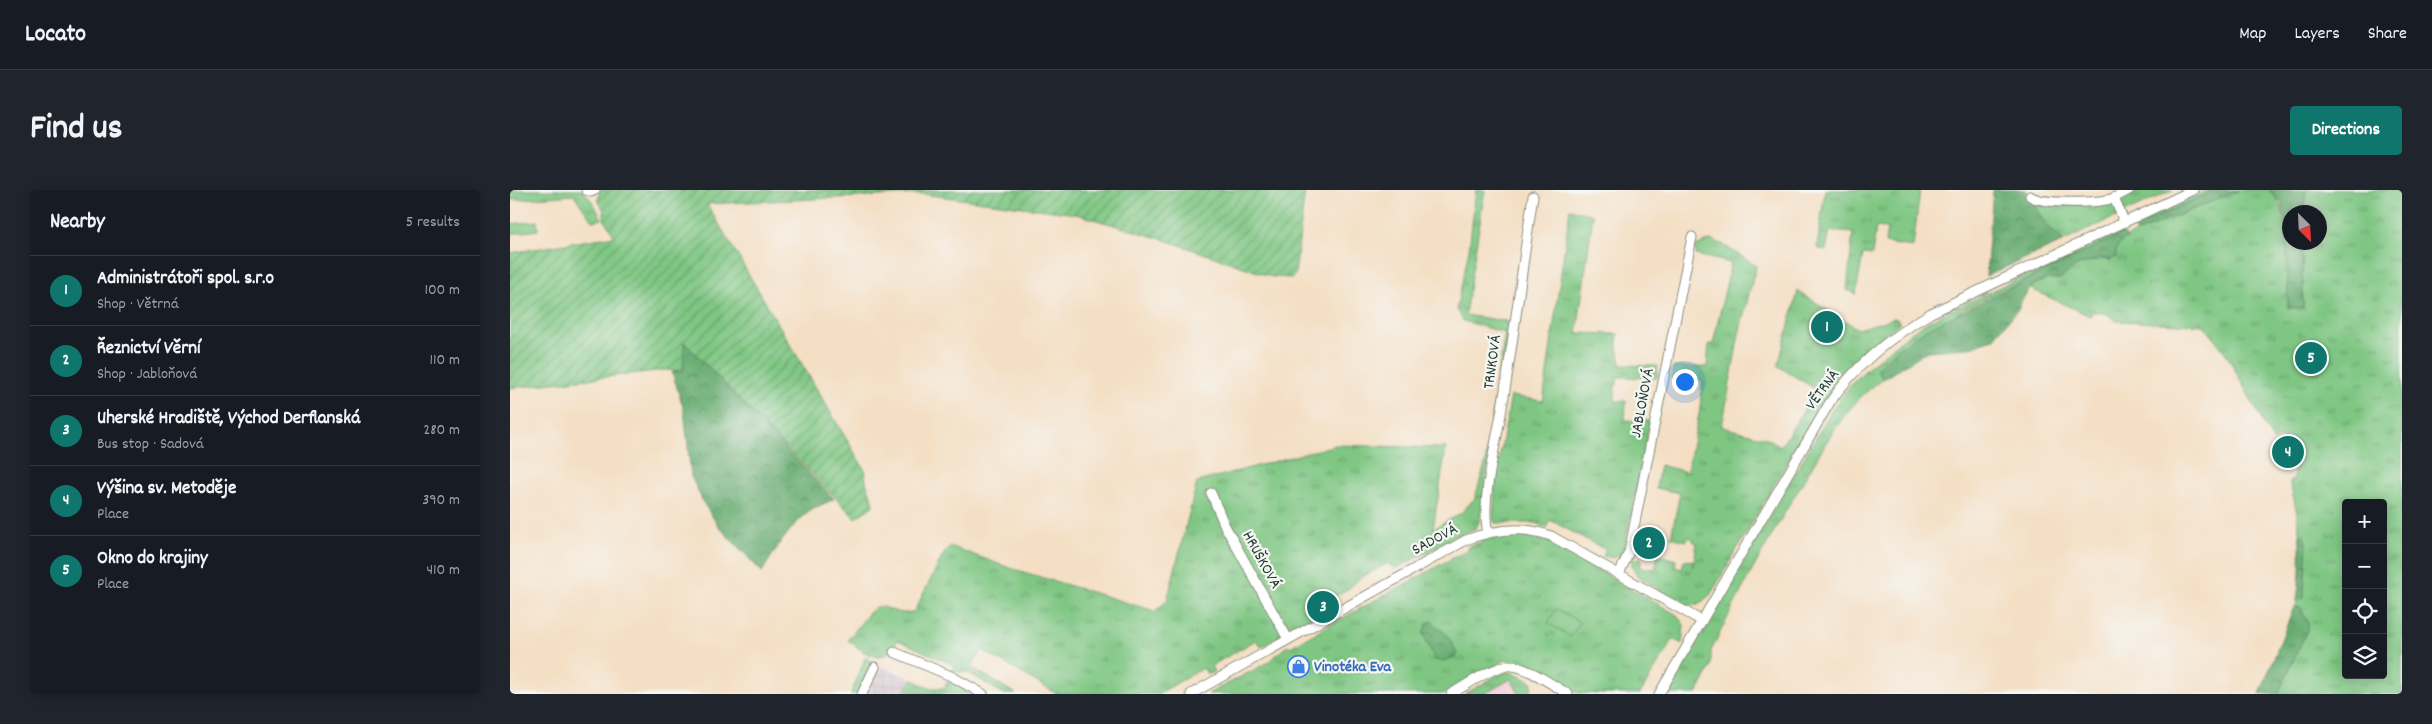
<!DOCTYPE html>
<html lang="en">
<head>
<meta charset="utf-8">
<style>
	:root { --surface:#171b24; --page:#20242c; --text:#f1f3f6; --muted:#9ea1a6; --line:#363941; --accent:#0f766e }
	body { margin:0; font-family:Dekko,sans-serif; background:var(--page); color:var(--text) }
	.controls { position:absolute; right:15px; bottom:15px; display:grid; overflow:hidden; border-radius:5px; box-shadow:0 2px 12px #0003 }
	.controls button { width:45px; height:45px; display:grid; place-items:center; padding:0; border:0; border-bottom:1px solid var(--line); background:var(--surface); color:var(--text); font:25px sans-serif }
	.compass { position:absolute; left:1772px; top:15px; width:45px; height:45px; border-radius:50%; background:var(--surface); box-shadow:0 2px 12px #0003; rotate:156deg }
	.you { position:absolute; left:1174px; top:191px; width:18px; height:18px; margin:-12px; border:4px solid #fff; border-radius:50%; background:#1a73e8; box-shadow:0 0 0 8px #1a73e833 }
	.badge { display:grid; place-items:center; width:32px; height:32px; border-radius:50%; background:var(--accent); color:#fff; font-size:16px; font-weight:700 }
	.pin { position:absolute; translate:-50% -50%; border:2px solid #fff; box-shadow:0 1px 5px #0006 }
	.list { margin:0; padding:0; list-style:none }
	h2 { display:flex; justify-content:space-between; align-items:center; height:65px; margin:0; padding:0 20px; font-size:21px }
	h2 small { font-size:16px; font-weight:400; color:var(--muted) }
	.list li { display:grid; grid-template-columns:32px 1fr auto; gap:15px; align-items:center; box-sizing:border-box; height:70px; padding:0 20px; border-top:1px solid var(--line) }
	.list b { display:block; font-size:19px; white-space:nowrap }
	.list p { margin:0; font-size:16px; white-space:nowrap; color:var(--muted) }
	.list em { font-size:16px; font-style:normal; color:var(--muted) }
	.icon { flex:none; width:28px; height:28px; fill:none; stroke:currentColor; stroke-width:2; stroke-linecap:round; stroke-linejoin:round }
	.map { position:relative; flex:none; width:1892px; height:504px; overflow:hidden; border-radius:5px }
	header { display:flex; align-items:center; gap:30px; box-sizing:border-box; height:70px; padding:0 25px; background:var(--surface); border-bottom:1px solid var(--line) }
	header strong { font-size:24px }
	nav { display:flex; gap:28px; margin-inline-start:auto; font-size:18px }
	.intro { display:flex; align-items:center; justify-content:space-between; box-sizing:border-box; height:120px; padding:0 30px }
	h1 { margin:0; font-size:35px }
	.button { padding:12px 22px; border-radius:5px; background:var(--accent); color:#fff; font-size:18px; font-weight:700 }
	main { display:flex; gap:30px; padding:0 30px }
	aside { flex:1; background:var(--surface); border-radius:5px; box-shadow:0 2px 12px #0003 }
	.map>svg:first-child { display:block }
</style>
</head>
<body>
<header>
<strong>Locato</strong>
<nav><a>Map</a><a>Layers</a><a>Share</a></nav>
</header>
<div class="intro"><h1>Find us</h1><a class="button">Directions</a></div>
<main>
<aside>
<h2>Nearby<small>5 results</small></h2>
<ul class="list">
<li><span class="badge">1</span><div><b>Administrátoři spol. s.r.o</b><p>Shop · Větrná</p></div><em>100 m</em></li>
<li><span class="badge">2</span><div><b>Řeznictví Věrní</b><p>Shop · Jabloňová</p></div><em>110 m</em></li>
<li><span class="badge">3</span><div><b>Uherské Hradiště, Východ Derflanská</b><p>Bus stop · Sadová</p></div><em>280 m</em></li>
<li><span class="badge">4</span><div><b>Výšina sv. Metoděje</b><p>Place</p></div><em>390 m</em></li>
<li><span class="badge">5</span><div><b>Okno do krajiny</b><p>Place</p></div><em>410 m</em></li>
</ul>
</aside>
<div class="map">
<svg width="1892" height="504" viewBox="0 0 1892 504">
	<defs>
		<pattern id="industrial-grid" width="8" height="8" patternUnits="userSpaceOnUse" patternTransform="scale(1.25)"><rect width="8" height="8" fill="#d1bdcb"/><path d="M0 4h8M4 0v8" fill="none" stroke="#b3a3af"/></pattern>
		<pattern id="grass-tufts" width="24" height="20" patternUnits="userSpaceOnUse" patternTransform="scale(1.25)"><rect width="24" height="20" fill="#7ec682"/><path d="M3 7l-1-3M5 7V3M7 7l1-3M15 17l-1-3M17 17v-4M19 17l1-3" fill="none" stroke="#67a26b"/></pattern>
		<pattern id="forest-crowns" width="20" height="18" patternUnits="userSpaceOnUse" patternTransform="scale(1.25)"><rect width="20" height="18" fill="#66ab70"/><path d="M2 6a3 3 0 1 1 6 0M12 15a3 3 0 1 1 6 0" fill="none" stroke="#538c5d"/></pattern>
		<pattern id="garden-furrows" width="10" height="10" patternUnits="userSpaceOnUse" patternTransform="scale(1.25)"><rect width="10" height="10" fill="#7ec682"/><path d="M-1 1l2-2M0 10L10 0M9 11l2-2" fill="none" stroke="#67a26b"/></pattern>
	</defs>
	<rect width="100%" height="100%" fill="#f6f6f2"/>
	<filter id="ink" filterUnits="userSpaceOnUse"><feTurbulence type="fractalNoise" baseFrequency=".02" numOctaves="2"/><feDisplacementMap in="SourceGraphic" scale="10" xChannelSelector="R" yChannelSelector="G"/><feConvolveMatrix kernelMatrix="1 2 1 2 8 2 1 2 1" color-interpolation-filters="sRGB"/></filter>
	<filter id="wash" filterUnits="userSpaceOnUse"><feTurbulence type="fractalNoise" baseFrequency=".0096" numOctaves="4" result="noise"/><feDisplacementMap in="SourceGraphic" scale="20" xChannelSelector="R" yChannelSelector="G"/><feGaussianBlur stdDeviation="1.12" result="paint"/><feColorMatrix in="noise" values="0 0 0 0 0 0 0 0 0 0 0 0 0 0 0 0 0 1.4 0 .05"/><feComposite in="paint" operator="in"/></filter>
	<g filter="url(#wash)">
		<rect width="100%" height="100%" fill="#f4dfc4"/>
		<polygon fill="#f5cfd9" points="1001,489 1009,504 974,504"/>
		<polygon fill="url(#industrial-grid)" points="370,476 402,489 393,504 356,504"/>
		<g fill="url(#grass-tufts)" stroke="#4e825b" fill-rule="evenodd">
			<polygon points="0,0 72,0 82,11 92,29 82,31 64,5 0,10"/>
			<path d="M966 0H975L955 125 1002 132 997 149 970 330 966 338 943 348 889 377 885 378 878 373 850 388 837 400 810 414 806 420 807 422 791 435 751 457 746 450 701 476 704 482 698 485 693 478 648 504H547L472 460 461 477 506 504H494L457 482H442L444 475 388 450C385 454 383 460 378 463 362 472 350 459 338 450L358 424 366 417C379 414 384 427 404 422L433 365 440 356 497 377 645 421 657 411 687 292 826 255 936 258 923 339 951 323 965 308 975 274 995 143 953 131 946 120 959 60Z"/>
			<polygon points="1315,0 1410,0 1403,57 1375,53 1377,38 1366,37 1362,65 1353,64 1346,104 1337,100 1343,43 1320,41 1316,61 1307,58"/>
			<polygon points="1636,0 1663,0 1554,51 1535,34 1524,15 1598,14 1618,4"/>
			<polygon points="1696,0 1705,0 1623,38 1624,34"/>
			<path d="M1729 0H1759C1786 25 1778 83 1778 117L1793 118 1792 53 1810 52V22H1793L1796 0H1892V504H1768L1798 438V433L1790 417H1786C1793 374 1792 333 1779 291L1784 290 1785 249 1767 248 1763 251 1717 165 1690 130 1693 135 1605 131C1600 123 1591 122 1582 122L1580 126 1521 99 1523 95C1546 87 1578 66 1601 70L1610 51 1626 43ZM1836 313H1873V485H1836Z"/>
			<polygon points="1060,19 1083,25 1067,143 1108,144 1107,151 1111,175 1148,176 1147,188 1107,187 1107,195 1105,195 1105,211 1116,211 1115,230 1140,231 1113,363 1104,368 1093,366 1096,360 1040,330 1036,338 1026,333 985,333 983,329 985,291 1001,206 1033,211"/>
			<polygon points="27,31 28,40 0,44 0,34"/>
			<path d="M1609 40 1613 43 1455 118 1367 178 1373 189C1334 215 1313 258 1290 297 1258 350 1228 405 1201 461V476L1187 504H1157L1321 221 1342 193 1361 175 1404 140 1423 129Z"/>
			<polygon points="1201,50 1212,54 1246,76 1229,144 1212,237 1256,248 1271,256 1307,200 1268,176 1288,101 1348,139 1385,128 1391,132 1350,164 1328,187 1330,189 1282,264 1201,404 1188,415 1173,415 1127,385 1122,376 1122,368 1132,369 1130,377 1145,379 1148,365 1166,370 1165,377 1172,379 1174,370 1183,371 1183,378 1187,353 1184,352 1182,348 1179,347 1176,351 1161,347 1170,303 1146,298 1150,275 1177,282 1190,219 1192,190 1161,189 1163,177 1197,177 1199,154 1203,154 1221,73 1186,65 1187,61 1183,60 1185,56"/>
			<path d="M992 345 1019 346 1042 353 1167 425 1174 435 1172 454 1163 449 1130 504C1116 504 1080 504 1068 503 1043 495 1023 471 996 470L933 504H698L757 473 778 455 780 457 959 359V356Z"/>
			<polygon points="355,468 363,471 364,474 349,504 341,504"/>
			<polygon points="997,482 1005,483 1022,492 1021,504 1009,504 1001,489 974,504 955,504 988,485"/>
			<polygon points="402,489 419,498 434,498 437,492 444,492 464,504 394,504"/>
		</g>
		<g fill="url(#forest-crowns)" stroke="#427452">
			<polygon points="1483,0 1516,0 1535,34 1554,51 1476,86"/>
			<polygon points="1705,0 1729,0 1626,43 1623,38"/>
			<polygon points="1759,0 1796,0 1793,22 1780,22 1780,52 1792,53 1793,118 1778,118 1776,28 1771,13"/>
			<path d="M1613 43 1617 48C1610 52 1605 58 1606 67L1601 70 1590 68 1566 76 1550 89H1536L1523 95 1511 111 1510 117 1483 149 1457 158 1417 161 1373 189 1367 179 1385 161 1416 139Z"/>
			<path d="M174 152 324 309C317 313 309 315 303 319 281 334 265 360 252 382L210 338 194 314 181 286 174 220 162 182 173 181Z"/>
			<polygon points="1790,346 1794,346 1797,350 1794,407 1787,411 1791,382"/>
			<polygon points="1784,417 1790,417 1798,433 1798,438 1768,504 1750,504"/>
			<polygon points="921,431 937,445 947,463 946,467 932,471 925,470 913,443 917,434"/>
		</g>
		<polygon fill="#7ec682" stroke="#4e825b" points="1046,419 1070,432 1061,447 1038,433"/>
		<path fill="url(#garden-furrows)" stroke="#4e825b" d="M90 0H795L785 85 781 88 762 87 652 49 566 24 412 4 197 14 356 282C353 293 363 304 363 316L345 328 174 152 173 181 155 180 0 198V63L104 46 94 29V21L88 10Z"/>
	</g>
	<g filter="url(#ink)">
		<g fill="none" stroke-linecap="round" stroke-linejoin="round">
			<defs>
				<g id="street">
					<polyline points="76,0 81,2 85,0"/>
					<path d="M1520 6C1532 15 1590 13 1604 8L1614 31"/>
					<polyline points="1604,8 1619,0"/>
					<polyline points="701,303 715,336 778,449"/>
					<path d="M978 342C970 311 987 251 992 218 1004 148 1012 77 1023 6"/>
					<polyline points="1109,384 1119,362 1182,47"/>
					<polyline points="384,462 441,486 473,504"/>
					<polyline points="352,504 365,477"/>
					<path d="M681 504 956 350C984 339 1012 335 1041 346L1192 431"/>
					<path d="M941 504C955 496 986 474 1002 476 1018 477 1044 496 1058 504"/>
					<path d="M1149 504 1320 212C1347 174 1381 146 1421 123L1683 0"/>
				</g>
			</defs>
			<use href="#street" stroke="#8a8e7c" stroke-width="11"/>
			<use href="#street" stroke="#fff" stroke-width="9"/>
		</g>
	</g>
	<defs>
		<symbol id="shop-ring" viewBox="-11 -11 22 22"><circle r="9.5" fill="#f6f6f2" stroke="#3f7fe0" stroke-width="1.5"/><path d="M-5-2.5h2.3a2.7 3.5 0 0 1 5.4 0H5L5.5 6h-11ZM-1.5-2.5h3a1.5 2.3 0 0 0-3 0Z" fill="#3f7fe0"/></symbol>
	</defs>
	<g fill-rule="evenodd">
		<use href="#shop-ring" x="776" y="464" width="25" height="25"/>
	</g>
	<g text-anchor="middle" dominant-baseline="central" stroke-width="4.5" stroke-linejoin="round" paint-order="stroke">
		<g font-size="16" fill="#1f3d34" stroke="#f6f6f2">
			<text transform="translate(983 172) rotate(-82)">TRNKOVÁ</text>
			<text transform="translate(1313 200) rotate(-54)">VĚTRNÁ</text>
			<text transform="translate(1133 213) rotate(-79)">JABLOŇOVÁ</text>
			<text transform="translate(925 350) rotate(-28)">SADOVÁ</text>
			<text transform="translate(751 370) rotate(61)">HRUŠKOVÁ</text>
		</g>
		<g font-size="16" font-weight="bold" fill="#366cbe" stroke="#f6f6f2" text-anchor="start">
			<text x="804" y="477">Vinotéka Eva</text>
		</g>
	</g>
</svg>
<div class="controls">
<button>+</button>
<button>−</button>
<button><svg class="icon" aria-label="locate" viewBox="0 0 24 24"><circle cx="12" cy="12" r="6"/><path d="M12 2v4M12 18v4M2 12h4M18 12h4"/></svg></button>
<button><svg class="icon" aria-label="layers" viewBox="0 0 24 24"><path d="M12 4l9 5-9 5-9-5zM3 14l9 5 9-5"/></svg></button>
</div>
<svg class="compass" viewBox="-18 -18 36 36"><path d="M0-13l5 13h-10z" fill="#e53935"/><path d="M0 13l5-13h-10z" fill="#9ea1a6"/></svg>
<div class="you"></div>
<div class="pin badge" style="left:1317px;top:137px">1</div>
<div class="pin badge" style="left:1139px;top:353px">2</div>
<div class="pin badge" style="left:813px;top:417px">3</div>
<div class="pin badge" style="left:1778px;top:262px">4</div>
<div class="pin badge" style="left:1801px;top:168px">5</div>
</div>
</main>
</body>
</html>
